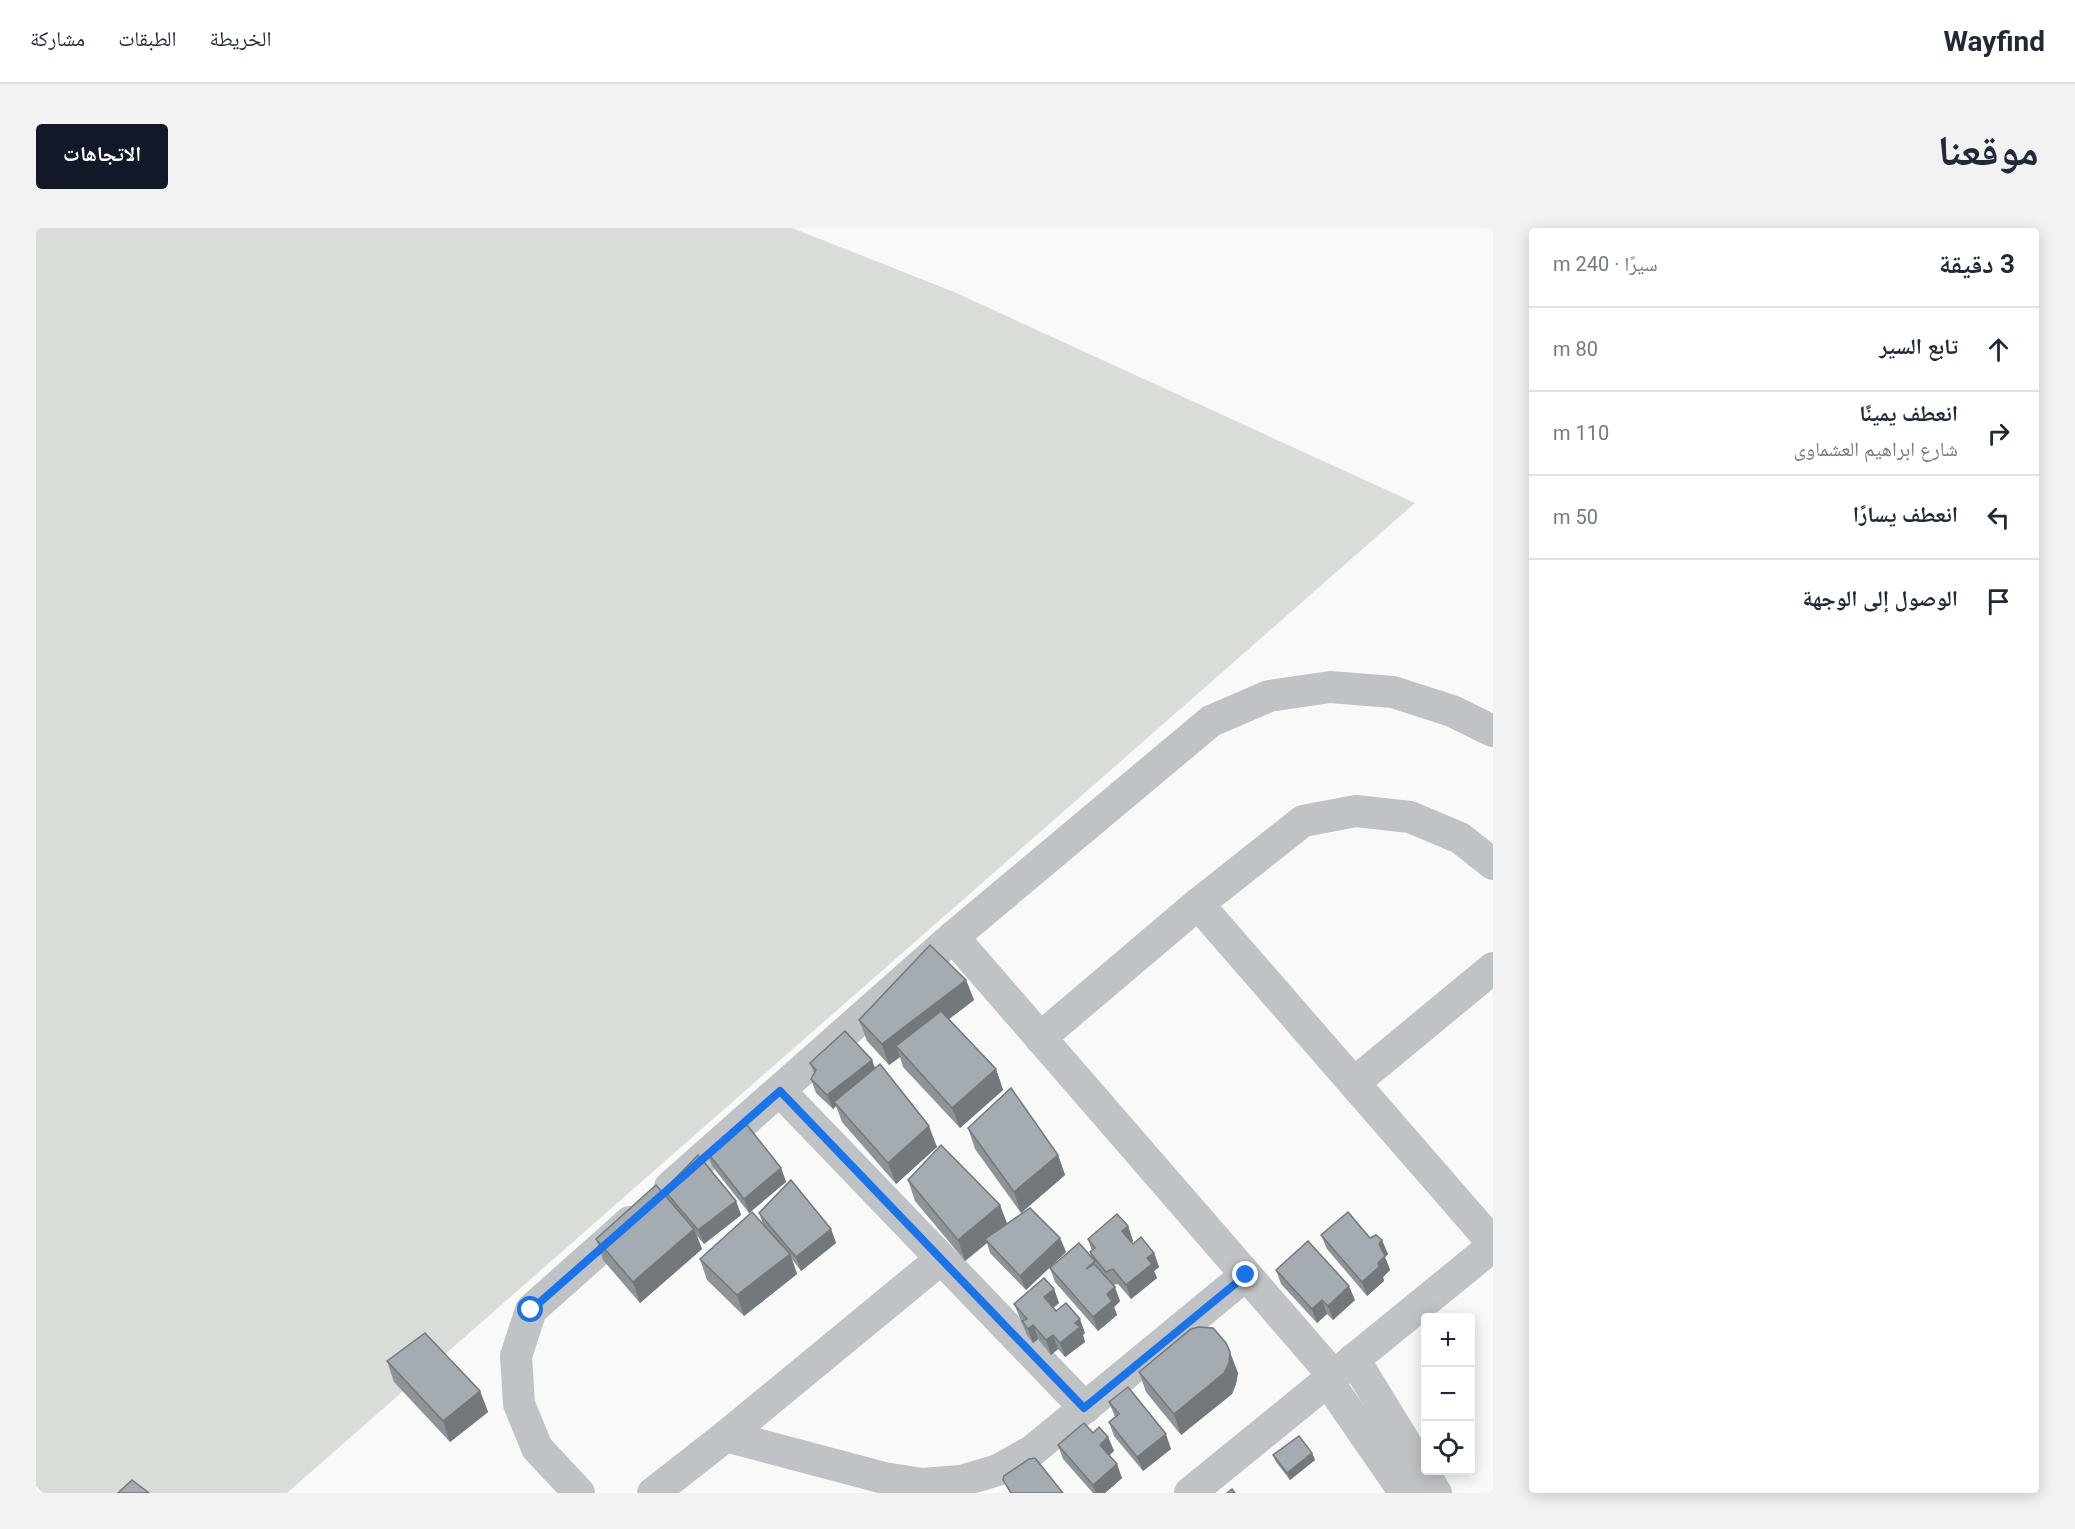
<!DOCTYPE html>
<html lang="ar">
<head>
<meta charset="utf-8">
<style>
	:root { --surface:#fff; --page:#f2f2f3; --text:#1f2937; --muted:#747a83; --line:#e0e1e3; --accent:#111827 }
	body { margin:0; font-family:Roboto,"Noto Naskh Arabic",sans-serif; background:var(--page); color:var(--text); direction:rtl }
	.controls { position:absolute; right:18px; bottom:18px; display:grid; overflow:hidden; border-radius:6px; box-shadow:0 3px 15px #0003 }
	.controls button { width:54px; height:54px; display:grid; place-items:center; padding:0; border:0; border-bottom:2px solid var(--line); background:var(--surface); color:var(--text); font:30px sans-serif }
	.stop { position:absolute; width:18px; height:18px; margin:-14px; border:4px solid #1a73e8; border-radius:50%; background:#fff }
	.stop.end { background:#1a73e8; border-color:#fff; box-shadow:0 2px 6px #0008 }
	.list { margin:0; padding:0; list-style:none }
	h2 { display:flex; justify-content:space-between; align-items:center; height:78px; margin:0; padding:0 24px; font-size:26px }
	h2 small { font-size:20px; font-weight:400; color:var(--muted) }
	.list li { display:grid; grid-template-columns:39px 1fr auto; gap:18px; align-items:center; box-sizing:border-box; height:84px; padding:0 24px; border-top:2px solid var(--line) }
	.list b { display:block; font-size:22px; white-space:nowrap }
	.list p { margin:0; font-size:20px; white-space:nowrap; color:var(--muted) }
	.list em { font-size:20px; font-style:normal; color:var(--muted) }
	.icon { flex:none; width:33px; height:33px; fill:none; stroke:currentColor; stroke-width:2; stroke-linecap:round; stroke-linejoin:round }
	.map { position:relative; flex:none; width:1457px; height:1265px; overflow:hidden; direction:ltr; border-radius:6px }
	header { display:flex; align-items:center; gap:36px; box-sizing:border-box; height:84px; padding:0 30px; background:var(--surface); border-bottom:2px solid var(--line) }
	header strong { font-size:28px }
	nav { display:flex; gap:33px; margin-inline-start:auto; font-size:21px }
	.intro { display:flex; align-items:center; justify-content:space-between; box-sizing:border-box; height:144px; padding:0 36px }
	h1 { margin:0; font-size:42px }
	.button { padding:15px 27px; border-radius:6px; background:var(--accent); color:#fff; font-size:21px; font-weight:700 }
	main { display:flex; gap:36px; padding:0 36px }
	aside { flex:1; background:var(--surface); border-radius:6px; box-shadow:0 3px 15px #0003 }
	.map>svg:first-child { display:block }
</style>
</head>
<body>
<header>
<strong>Wayfind</strong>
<nav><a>الخريطة</a><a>الطبقات</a><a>مشاركة</a></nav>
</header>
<div class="intro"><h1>موقعنا</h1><a class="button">الاتجاهات</a></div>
<main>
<aside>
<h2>3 دقيقة<small>سيرًا · 240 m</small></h2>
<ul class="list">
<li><svg class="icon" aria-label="ahead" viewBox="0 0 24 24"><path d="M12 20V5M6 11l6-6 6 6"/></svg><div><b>تابع السير</b></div><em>80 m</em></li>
<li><svg class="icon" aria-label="right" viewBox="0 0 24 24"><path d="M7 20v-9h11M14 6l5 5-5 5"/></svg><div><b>انعطف يمينًا</b><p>شارع ابراهيم العشماوى</p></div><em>110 m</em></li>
<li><svg class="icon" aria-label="left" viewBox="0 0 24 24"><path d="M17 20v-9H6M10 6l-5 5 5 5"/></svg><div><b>انعطف يسارًا</b></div><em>50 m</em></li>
<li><svg class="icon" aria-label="arrive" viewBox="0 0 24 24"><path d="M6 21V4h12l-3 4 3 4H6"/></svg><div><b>الوصول إلى الوجهة</b></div></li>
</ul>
</aside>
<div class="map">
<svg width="1457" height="1265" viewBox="0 0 1457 1265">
	<rect width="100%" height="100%" fill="#f9f9f7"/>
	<polygon fill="#d9ddd7" points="0,0 756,0 918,64 1379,275 251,1265 7,1265 0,1258"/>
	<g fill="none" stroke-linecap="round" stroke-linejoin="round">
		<g stroke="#bfc3c6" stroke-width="32">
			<polyline points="1162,676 1457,1015"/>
			<polyline points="917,709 1297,1147"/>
			<polyline points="1004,810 1162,676 1267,593 1320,583 1374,589 1424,610 1457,636"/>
			<polyline points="1318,855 1457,740"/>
			<polyline points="744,863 1049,1180"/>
			<polyline points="634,959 917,709 1175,493 1233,468 1294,459 1357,464 1416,483 1457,503"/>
			<polyline points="1318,1131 1400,1265"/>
			<polyline points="1291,1152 1369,1265"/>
			<polyline points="690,1208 848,1250 886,1256 925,1253 962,1242 996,1223 1210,1047"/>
			<polyline points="543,1265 501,1220 483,1176 480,1128 495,1082 594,994"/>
			<polyline points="617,1265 690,1208 905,1031"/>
			<polyline points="1154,1265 1457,1018"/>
		</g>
	</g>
	<g fill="#8d9498">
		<polygon points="930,752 938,772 913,791 960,841 967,862 924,900 867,839 864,829 853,837 831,813 823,792"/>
		<polygon points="836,832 839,840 901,919 860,956 806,894 800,878 797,881 780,865 775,851 778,845 774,835"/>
		<polygon points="932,900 1022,927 1029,947 985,985 939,921"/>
		<polygon points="671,924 745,940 750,954 713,985 676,938"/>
		<polygon points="872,952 964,977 971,996 1024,1010 1030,1024 990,1062 954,1025 951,1015 929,1033 879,973"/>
		<polygon points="628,962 700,973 705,987 668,1016 661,1008 666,1021 604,1075 567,1032 560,1011 630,969"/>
		<polygon points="723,985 795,1001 800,1015 765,1043 756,1031 761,1046 708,1088 671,1052 664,1031 727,996"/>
		<polygon points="1092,998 1097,1013 1095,1014 1097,1016 1118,1025 1123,1039 1118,1043 1121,1050 1095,1071 1082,1056 1077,1057 1084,1073 1078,1079 1081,1087 1062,1103 1019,1054 1014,1040 1055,1028 1054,1024 1056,1023 1052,1011"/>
		<polygon points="1285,1007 1334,1010 1352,1026 1349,1029 1354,1042 1347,1049 1348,1053 1331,1068 1291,1021"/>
		<polygon points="1240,1042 1319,1072 1297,1092 1291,1086 1281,1095 1245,1056"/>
		<polygon points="1018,1061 1023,1075 1017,1080 1020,1083 1049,1105 1047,1107 1049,1114 1029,1129 1022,1121 1015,1127 1002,1111 997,1115 991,1107 978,1076"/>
		<polygon points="351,1133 444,1163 452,1184 414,1214 358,1154"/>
		<polygon points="1103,1144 1202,1145 1200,1156 1196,1166 1145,1207 1110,1164"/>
		<polygon points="1073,1174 1135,1221 1107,1243 1078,1208 1073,1194 1079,1189"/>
		<polygon points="1057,1205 1072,1209 1078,1223 1073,1227 1086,1250 1069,1265 1057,1265 1027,1231 1022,1217"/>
		<polygon points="1276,1225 1279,1232 1254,1252 1240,1234 1237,1227"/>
	</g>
	<g fill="#73787c">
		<polygon points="930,752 938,772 867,826 860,818 864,829 853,837 846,816"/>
		<polygon points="836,832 841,846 798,874 800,878 797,881 791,867"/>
		<polygon points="960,841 967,862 924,900 916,880"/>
		<polygon points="893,898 901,919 860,956 852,935"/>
		<polygon points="1022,927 1029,947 985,985 978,964"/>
		<polygon points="745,940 750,954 713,985 708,971"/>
		<polygon points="700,973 705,987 668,1016 662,1002"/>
		<polygon points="964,977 972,998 949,1011 951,1015 929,1033 922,1012"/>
		<polygon points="1092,998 1097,1013 1091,1018 1086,1003"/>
		<polygon points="658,1001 666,1021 604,1075 597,1054"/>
		<polygon points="795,1001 800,1015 765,1043 760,1029"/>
		<polygon points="1024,1010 1030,1024 990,1062 984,1048"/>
		<polygon points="1346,1012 1352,1026 1349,1029 1354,1042 1347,1049 1348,1053 1331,1068 1326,1054 1342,1035 1343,1016"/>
		<polygon points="1118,1025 1123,1039 1118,1043 1121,1050 1095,1071 1090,1057 1111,1030"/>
		<polygon points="754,1026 761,1046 708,1088 701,1067"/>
		<polygon points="1313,1058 1319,1072 1297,1092 1292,1078"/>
		<polygon points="1079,1059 1084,1073 1078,1079 1081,1087 1062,1103 1057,1089 1071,1066"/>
		<polygon points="1018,1061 1023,1075 1013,1083 1008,1069"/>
		<polygon points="1286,1072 1291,1086 1281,1095 1276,1081"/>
		<polygon points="1044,1091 1049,1105 1047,1107 1049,1114 1029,1129 1024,1115 1039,1095"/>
		<polygon points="997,1097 1002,1111 997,1115 992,1101"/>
		<polygon points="1017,1107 1022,1121 1015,1127 1010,1112"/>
		<polygon points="1194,1124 1202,1145 1200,1156 1196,1166 1145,1207 1138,1186"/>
		<polygon points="444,1163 452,1184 414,1214 407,1193"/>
		<polygon points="1130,1206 1135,1221 1107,1243 1101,1229"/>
		<polygon points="1072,1209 1078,1223 1069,1231 1064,1217"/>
		<polygon points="1276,1225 1279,1232 1254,1252 1251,1245"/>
		<polygon points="1081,1236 1086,1250 1069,1265 1060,1265 1057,1257"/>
	</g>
	<g fill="#a4acb1" stroke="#73787c" stroke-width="1.5">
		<polygon points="894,717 930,752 846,816 823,792"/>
		<polygon points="905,783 960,841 916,880 860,818"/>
		<polygon points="809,803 836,832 791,867 775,851 780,842 774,835"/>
		<polygon points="844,836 893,898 852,935 798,874"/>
		<polygon points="975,860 1022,927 978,964 932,900"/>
		<polygon points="707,892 745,940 708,971 671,924"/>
		<polygon points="905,917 964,977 922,1012 872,952"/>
		<polygon points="662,927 700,973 662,1002 628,962"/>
		<polygon points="755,952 795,1001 760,1029 723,985"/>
		<polygon points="620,957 658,1001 597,1054 560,1011"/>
		<polygon points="994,980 1024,1010 984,1048 949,1011"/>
		<polygon points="716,984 754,1026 701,1067 664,1031"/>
		<polygon points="1312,984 1334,1010 1340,1007 1346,1012 1343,1016 1349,1028 1342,1035 1343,1039 1326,1054 1285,1007"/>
		<polygon points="1081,986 1092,998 1086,1003 1097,1016 1105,1009 1118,1025 1111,1030 1116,1036 1090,1057 1077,1041 1070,1044 1060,1032 1054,1024 1059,1020 1052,1011"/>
		<polygon points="1272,1013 1313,1058 1292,1078 1286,1072 1276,1081 1240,1042"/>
		<polygon points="1043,1015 1059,1033 1050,1041 1058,1036 1079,1059 1071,1066 1076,1073 1057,1089 1014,1040"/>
		<polygon points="1008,1050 1018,1061 1008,1069 1020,1083 1030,1075 1044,1091 1039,1095 1044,1099 1024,1115 1017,1107 1010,1112 997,1097 992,1101 986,1093 991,1091 978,1076"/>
		<polygon points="1163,1099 1177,1100 1190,1115 1194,1124 1193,1135 1188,1145 1138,1186 1103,1144 1155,1101"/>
		<polygon points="389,1105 444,1163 407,1193 351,1133"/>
		<polygon points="1092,1159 1130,1206 1101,1229 1073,1194 1083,1186 1073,1174"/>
		<polygon points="1048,1195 1057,1205 1063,1199 1072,1209 1064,1217 1081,1236 1057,1257 1022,1217"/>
		<polygon points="1263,1208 1276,1225 1251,1245 1237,1227"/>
		<polygon points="999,1230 1027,1265 975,1265 967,1252 968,1248 993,1231"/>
		<polygon points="96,1252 113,1265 82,1265"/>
		<polygon points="1196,1261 1199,1265 1191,1265"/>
	</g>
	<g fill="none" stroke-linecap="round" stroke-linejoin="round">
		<polyline stroke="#1a73e8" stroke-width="8" points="495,1082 744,863 1048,1180 1210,1047"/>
	</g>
</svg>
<div class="controls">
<button>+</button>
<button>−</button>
<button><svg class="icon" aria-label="locate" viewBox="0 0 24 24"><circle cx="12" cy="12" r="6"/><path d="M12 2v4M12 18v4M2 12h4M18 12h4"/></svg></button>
</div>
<div class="stop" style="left:495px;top:1082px"></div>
<div class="stop end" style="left:1210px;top:1047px"></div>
</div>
</main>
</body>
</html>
